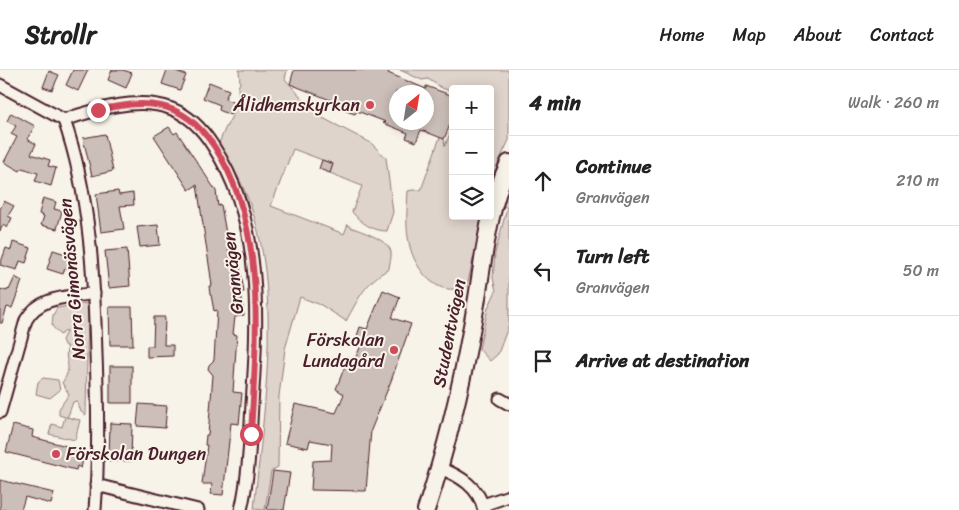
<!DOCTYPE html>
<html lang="en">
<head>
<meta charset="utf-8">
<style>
	:root { --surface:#fff; --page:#f2f2f2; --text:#222; --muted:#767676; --line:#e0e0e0 }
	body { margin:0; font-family:Sriracha,sans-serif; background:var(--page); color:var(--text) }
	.controls { position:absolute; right:15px; top:15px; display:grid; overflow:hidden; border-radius:5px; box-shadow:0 2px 12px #0003 }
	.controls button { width:45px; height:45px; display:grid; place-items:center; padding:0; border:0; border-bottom:1px solid var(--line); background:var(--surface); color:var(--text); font:25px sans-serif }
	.compass { position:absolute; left:389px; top:15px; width:45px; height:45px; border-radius:50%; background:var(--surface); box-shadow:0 2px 12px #0003; rotate:30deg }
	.stop { position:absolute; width:15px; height:15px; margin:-11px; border:4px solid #d1495b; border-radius:50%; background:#fff }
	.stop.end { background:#d1495b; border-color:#fff; box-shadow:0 1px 5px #0008 }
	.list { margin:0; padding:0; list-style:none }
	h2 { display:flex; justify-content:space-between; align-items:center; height:65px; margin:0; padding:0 20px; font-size:21px }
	h2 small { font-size:16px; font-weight:400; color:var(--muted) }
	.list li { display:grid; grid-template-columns:32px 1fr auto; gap:15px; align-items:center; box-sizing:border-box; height:90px; padding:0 20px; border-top:1px solid var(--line) }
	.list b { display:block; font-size:19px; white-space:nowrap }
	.list p { margin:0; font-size:16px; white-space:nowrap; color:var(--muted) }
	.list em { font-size:16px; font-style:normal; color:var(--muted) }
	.icon { flex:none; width:28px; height:28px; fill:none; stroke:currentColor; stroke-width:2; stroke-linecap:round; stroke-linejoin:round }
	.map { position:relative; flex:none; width:509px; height:440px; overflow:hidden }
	header { display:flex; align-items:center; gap:30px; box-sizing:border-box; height:70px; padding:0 25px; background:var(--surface); border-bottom:1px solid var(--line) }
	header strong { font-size:24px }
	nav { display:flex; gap:28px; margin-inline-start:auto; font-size:18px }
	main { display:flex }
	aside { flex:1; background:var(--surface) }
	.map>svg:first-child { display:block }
</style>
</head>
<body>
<header>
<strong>Strollr</strong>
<nav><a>Home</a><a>Map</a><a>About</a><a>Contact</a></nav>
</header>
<main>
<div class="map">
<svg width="509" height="440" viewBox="0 0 509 440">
	<rect width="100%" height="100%" fill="#f7f3e8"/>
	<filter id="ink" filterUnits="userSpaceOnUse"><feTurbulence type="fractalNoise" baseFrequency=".02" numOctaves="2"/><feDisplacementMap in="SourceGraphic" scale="10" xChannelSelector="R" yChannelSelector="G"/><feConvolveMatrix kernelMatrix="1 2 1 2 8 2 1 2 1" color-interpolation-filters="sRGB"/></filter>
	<g filter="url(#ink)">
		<g fill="#ded4cc" stroke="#947a7c">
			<path d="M239 0H287L285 9 317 45 371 73 386 88 393 142 387 161C373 161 361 153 352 142L362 116 330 103 333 94 293 79 271 136 344 164 348 154 350 157C361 161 389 170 391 182 392 187 389 194 389 199 365 212 359 228 346 251L321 235 300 227 285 279 279 326 278 397 271 401 265 440 254 439C264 338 287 199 238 107 233 97 223 89 216 80L225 59 239 33 238 18 240 12Z"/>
			<polygon points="400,0 509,0 509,70 490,111 490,19 453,19 453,22 442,18 428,9 422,10"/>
			<path d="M453 56V146H483L467 216C463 217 459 219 455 219 432 222 415 196 410 177 405 159 407 139 408 121L413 120H421L440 67 444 69 445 76Z"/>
			<polygon points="509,112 509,254 498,284 490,291 479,279 488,238 496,221 493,208 495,183 507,138 501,134"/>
			<path d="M88 233 86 345 81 342 77 331 73 332 68 346 66 347 80 350 75 370 49 364 52 354 62 357 65 347 59 345V339L69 324 62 313C75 294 62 292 68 277L64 275 62 270 67 260 60 265 52 256 53 245 57 238Z"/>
			<polygon points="43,308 58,310 60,320 50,328 36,324 38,312"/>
		</g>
		<g fill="#ccbfb9" stroke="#4a1f2b" fill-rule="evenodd">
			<polygon points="73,0 88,0 78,21 66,15"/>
			<polygon points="112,0 123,0 132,3 126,18 108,10"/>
			<polygon points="167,0 173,0 186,5 180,20 162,14"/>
			<path d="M294 0H389L388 3 426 19V16L453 26V48L444 69 421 60 416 72 406 68 408 63 383 53 386 52 357 41 355 44 346 41 348 37 290 14ZM396 22H426V52H396Z"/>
			<polygon points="49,1 59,5 52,20 43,17"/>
			<polygon points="209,12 229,20 225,29 235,33 230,45 219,40 220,35 203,28"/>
			<polygon points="11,43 35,56 27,69 36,74 31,84 50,90 48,96 56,98 51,116 35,111 38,103 22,98 20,101 4,92 17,67 11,64 16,56 7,51"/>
			<polygon points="169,57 174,64 177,62 216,121 218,136 221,135 231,192 239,191 244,222 241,222 244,245 235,247 233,264 237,265 233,322 242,323 239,354 231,353 223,425 211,424 212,414 202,414 207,375 205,375 206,365 208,365 213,305 208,299 209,295 214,290 217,240 214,241 211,225 210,225 209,216 212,216 210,201 197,115 189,120 154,66"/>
			<polygon points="105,64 113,101 92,106 83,68"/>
			<polygon points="322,90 333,94 330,103 319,99"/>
			<polygon points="118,121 119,125 133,123 134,135 120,136 124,159 101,162 96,124"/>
			<polygon points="43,128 56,132 54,139 62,141 57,159 41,155 44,146 39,144"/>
			<polygon points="4,131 14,136 8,146 12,148 7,158 3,155 0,161 0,139"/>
			<polygon points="158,155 160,175 140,177 137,157"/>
			<polygon points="13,172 31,178 26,193 20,191 17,200 0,195 6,178 11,180"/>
			<polygon points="127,179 130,216 109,218 105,181"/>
			<polygon points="53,180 69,185 68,189 72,191 69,199 65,198 63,204 47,199"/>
			<polygon points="15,207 22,211 12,238 7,237 2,253 0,253 0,219 7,221 8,219 9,220"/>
			<polygon points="383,220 400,227 392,248 411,254 391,311 371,360 366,421 311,420 313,391 331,390 332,374 310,370 308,378 285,373 295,334 336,343 344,324 336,319 345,296 351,298 363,271 357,266 360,257 367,259"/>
			<polygon points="109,237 132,237 133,275 110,275"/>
			<polygon points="154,247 165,247 164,275 173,275 173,286 147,287 147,276 153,276"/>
			<rect x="110" y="296" width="22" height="37"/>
			<polygon points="139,334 167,336 165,358 137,356"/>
			<polygon points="110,353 132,354 131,391 109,391"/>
			<polygon points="13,355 33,360 32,367 82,380 80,386 84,386 81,398 77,396 76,400 6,382"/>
			<polygon points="273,401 290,403 284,440 267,440"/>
			<polygon points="0,410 54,423 51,434 25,427 21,440 0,440"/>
		</g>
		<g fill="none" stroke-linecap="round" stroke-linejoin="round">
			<defs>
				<g id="street">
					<path d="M0 15 64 50C90 125 94 206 96 284 98 336 99 388 95 440"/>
					<path d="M64 50C96 39 139 26 172 39 190 46 203 60 213 76 263 151 258 249 252 334 250 369 249 406 241 440"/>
					<polyline points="500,329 509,334"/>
					<path d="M0 342 26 250C40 225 69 228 94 223"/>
					<path d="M440 398C460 406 479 417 484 440"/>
					<polyline points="96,415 198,440"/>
					<polyline points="483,435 509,426"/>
				</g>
				<path id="secondary" d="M426 440C446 380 461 318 472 256 483 202 485 144 509 93"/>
			</defs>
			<use href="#street" stroke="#4a1f2b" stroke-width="15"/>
			<use href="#secondary" stroke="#4a1f2b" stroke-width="20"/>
			<use href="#street" stroke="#f7f3e8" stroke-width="11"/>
			<use href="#secondary" stroke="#f7f3e8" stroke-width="16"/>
		</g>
	</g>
	<g fill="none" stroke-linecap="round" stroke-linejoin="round" filter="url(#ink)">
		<path stroke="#d1495b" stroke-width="6" d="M98 40C118 36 140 31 161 36 185 41 201 57 214 76 268 158 256 271 251 364"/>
	</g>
	<g fill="#d1495b" stroke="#f7f3e8" stroke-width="2">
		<circle cx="370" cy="35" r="5"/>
		<circle cx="394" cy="280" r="5"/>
		<circle cx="56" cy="384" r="5"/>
	</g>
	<g text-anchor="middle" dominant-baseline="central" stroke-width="4" stroke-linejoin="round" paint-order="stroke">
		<g font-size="18" fill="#4a1f2b" stroke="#f7f3e8" text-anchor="end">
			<text x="360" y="35">Ålidhemskyrkan</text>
			<text x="384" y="270">Förskolan<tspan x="384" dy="21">Lundagård</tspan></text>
			<text x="66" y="384" text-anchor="start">Förskolan Dungen</text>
		</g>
		<g font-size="18" fill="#4a1f2b" stroke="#f7f3e8">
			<text transform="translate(233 203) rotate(-96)">Granvägen</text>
			<text transform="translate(72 209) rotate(-95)">Norra Gimonäsvägen</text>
			<text transform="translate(449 263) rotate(-79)">Studentvägen</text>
		</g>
	</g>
</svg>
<div class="controls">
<button>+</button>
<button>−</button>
<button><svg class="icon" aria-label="layers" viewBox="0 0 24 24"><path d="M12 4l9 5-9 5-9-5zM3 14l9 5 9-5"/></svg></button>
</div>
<svg class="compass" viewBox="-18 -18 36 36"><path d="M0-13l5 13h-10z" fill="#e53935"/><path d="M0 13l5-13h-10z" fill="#767676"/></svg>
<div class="stop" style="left:251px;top:364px"></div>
<div class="stop end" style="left:98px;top:40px"></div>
</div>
<aside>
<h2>4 min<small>Walk · 260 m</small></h2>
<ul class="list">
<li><svg class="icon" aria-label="ahead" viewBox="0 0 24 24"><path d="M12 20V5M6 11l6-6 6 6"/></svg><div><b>Continue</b><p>Granvägen</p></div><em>210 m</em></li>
<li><svg class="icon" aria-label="left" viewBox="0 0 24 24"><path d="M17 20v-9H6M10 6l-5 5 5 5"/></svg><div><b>Turn left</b><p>Granvägen</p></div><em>50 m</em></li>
<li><svg class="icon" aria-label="arrive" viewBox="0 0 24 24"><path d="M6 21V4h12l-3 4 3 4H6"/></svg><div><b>Arrive at destination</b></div></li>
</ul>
</aside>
</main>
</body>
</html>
